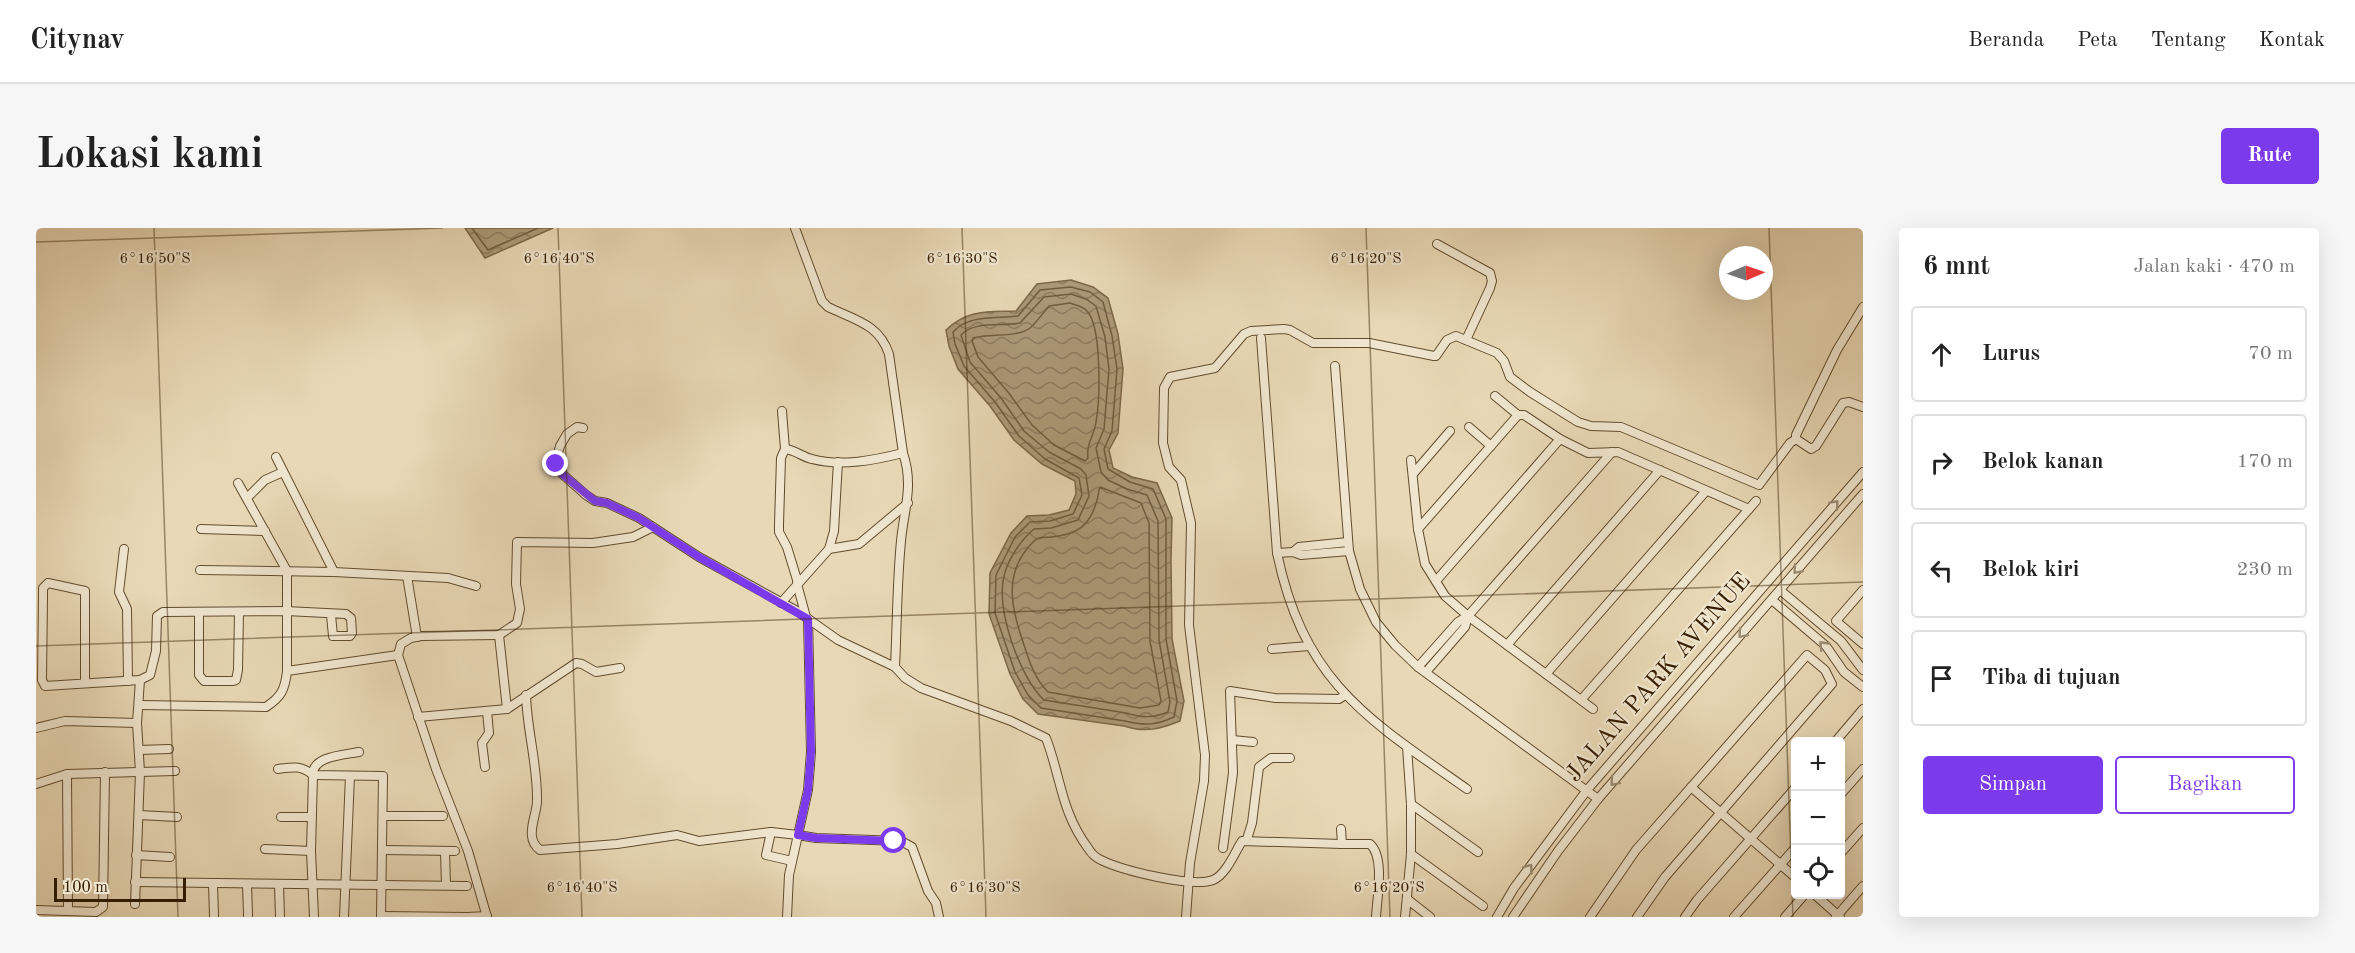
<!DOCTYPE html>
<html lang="id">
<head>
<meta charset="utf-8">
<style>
	:root { --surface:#fff; --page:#f6f6f6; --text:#222; --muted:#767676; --line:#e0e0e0; --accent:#7c3aed }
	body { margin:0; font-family:"Old Standard TT",serif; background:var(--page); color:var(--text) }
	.controls { position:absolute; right:18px; bottom:18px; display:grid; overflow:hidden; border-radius:6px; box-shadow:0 6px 24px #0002 }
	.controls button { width:54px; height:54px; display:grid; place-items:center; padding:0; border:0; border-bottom:2px solid var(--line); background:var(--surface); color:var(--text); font:30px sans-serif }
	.compass { position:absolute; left:1683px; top:18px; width:54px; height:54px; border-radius:50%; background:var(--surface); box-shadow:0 6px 24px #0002; rotate:88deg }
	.scale { position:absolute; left:18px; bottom:15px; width:132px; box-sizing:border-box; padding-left:6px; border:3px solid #361e00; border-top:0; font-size:16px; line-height:21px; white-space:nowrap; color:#361e00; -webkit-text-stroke:4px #f0e6cf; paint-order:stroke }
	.stop { position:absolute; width:18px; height:18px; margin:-14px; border:4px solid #7c3aed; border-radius:50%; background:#fff }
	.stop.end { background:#7c3aed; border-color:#fff; box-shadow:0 2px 6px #0008 }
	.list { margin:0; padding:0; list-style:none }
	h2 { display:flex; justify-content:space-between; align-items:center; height:78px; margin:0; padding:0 24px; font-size:26px }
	h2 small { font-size:20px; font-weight:400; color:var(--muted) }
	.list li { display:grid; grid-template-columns:39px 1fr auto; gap:18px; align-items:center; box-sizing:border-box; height:96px; margin:0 12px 12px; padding:0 12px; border:2px solid var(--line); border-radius:6px }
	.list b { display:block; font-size:22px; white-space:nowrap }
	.list em { font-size:20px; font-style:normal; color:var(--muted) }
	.actions { display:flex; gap:12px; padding:18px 24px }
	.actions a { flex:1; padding:14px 0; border:2px solid var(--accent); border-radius:6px; text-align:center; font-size:21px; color:var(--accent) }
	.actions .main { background:var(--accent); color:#fff }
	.icon { flex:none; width:33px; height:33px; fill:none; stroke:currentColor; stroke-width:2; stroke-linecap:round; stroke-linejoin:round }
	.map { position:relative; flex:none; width:1827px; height:689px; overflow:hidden; border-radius:6px }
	header { display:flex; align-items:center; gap:36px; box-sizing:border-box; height:84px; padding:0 30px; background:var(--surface); border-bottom:2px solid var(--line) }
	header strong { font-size:28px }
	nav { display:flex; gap:33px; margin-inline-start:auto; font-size:21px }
	.intro { display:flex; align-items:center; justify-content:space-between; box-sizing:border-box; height:144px; padding:0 36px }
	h1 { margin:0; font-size:42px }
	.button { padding:15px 27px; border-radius:6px; background:var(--accent); color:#fff; font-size:21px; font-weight:700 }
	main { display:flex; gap:36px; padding:0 36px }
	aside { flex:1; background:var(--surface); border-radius:6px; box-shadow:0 6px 24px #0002 }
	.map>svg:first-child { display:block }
</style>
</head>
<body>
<header>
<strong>Citynav</strong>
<nav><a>Beranda</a><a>Peta</a><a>Tentang</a><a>Kontak</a></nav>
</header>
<div class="intro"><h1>Lokasi kami</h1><a class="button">Rute</a></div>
<main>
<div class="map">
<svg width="1827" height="689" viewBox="0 0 1827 689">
	<defs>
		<pattern id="water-waves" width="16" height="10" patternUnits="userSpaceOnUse" patternTransform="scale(1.5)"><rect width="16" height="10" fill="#ab9977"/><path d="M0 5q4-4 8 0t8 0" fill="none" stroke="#8c7c5f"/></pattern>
	</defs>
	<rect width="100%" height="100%" fill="#e8d8b5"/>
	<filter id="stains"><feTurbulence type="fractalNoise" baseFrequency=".00333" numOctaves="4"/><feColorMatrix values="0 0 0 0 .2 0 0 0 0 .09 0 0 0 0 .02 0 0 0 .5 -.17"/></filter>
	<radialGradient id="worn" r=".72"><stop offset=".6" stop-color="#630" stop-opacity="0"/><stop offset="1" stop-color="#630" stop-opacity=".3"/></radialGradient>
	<g fill="url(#water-waves)" stroke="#7c6847" stroke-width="1.5">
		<polygon points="429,0 517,0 449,30"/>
		<path d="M1035 52 1057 59 1072 70 1082 106 1087 141 1082 205 1073 222 1077 240 1096 249 1121 255 1136 290 1135 333 1136 411 1148 473 1144 493C1124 501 1109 505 1088 498L1002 486 987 471 974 446 953 386 954 345 975 305 991 288 1013 287 1033 282 1040 266 1039 253 1006 236 978 212 954 178 922 141 913 118 910 102C932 81 952 84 980 83L1001 56Z"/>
	</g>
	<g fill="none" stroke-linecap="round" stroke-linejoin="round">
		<g stroke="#705c3c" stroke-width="1.5">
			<polyline points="436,0 452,22 502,0"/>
			<path d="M1035 59 1054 64 1067 74 1076 108 1081 141 1076 203 1068 221 1072 241 1094 254 1117 261 1130 291V411L1141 473 1138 489C1121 497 1108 498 1089 493L1005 480 992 467 979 444 959 385 960 347 979 309 994 294 1014 293 1037 286 1046 267 1043 250 1009 231 983 208 959 174 928 138 919 116 917 104C933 86 960 91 982 88L1004 62Z"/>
			<path d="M1035 66 1050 71 1060 78 1069 109 1073 141 1068 201 1060 220 1065 244 1072 252 1091 261 1111 267 1122 293 1123 412 1134 474 1132 484C1117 490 1106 490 1090 485L1008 472C983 448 960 382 968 348 972 331 985 312 998 301L1015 300 1042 292 1053 268 1050 247 1045 241 1013 224 988 203 965 170 934 134 925 107C939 92 966 99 984 95L1008 69Z"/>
			<path d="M1034 75C1039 77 1047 78 1051 83 1066 99 1064 172 1060 194 1058 208 1050 216 1052 230L1049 233 1018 217 996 197 972 164 942 129 936 113 937 110C954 105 981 110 994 100 1001 94 1007 85 1013 78Z"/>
			<path d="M1064 259 1105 275 1113 295 1114 413 1125 473 1123 477 1104 480 1012 464C1000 452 994 436 989 420 976 382 965 345 998 313 1003 308 1009 310 1016 309 1042 306 1054 298 1061 272 1063 267 1062 263 1064 259Z"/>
		</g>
		<defs>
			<g id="street">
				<polyline points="1401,16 1454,45 1456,53 1454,60 1430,112"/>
				<path d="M1225 110 1241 325C1268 454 1330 490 1431 561"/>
				<polyline points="1299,138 1313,323 1324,361 1340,394 1359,417 1382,439 1562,571"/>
				<polyline points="1459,168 1482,187 1488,187 1524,211 1552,225 1582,224 1713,281"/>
				<path d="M746 183 749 221C760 222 766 229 776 231 805 239 839 232 867 225L853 126C843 96 819 92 792 79L786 73 759 0"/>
				<polyline points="1433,199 1455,218"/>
				<path d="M547 200 541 199 531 206 524 218 520 232 523 243 550 267 559 273 571 275 603 290 663 329 761 383 802 412 859 439 869 450 885 460 975 493 1010 510C1025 549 1025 584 1052 620 1055 625 1060 630 1065 632 1085 642 1156 660 1177 652 1190 647 1199 624 1206 613L1306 616"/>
				<polyline points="1760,211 1775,221 1780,218 1807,175 1813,174 1827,179"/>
				<polyline points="749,221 745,230 743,296 743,304 751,319 762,355"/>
				<polyline points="240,229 298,344"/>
				<polyline points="1375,232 1382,301 1389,336 1409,368 1432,388 1557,481"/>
				<polyline points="1377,246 1414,203"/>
				<polyline points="202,255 251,343 251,443"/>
				<polyline points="211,270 229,252 247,244"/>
				<polyline points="165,301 229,303"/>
				<polyline points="1382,301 1482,187"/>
				<polyline points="88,321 83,364 91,381 92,453"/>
				<polyline points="793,321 823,316 872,275"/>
				<polyline points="1257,324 1263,319 1312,314"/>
				<polyline points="1241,325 1257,324 1265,327 1313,323"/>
				<polyline points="164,342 298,344 412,350 440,358"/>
				<polyline points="371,348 381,409"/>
				<polyline points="1400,353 1524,211"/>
				<polyline points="761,356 770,389"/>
				<polyline points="1744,362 1805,413 1827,442"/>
				<polyline points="1827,362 1800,393 1827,416"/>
				<polyline points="1736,372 1790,418 1808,444 1827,459"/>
				<polyline points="745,375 793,321 798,303 802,234"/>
				<polyline points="163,384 163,447 168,453 197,453 200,452 202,442 203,384"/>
				<polyline points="463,407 471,481 540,435 546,436 560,444 584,440"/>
				<polyline points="1471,417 1624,242"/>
				<polyline points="1236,421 1273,418"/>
				<path d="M859 439C861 397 861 354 865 313 868 281 878 258 867 225"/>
				<polyline points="1382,439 1422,394 1432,388 1576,224"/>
				<polyline points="1390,444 1429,399 1432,388"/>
				<polyline points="1510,446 1670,263"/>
				<polyline points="49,454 49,363 12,355 7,360 7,368 6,452 9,458 104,452 114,447 120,423 121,388 127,384 250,383 310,386 315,390 316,405 314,408 297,408 295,387"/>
				<path d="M490 467C491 503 502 538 501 574 500 590 488 610 504 622L581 616 641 607 663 613 735 604"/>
				<polyline points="1545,472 1720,273"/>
				<path d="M103 477 230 479C245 469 249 462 251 443L362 427"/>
				<polyline points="382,489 471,481"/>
				<polyline points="0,500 29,493 101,495"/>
				<polyline points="1196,512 1217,514"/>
				<polyline points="1799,514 1827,481"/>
				<polyline points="103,522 133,521"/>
				<path d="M323 524C308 527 276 528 277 547L347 548 345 689"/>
				<polyline points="449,539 446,515 453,505 451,483"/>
				<path d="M242 541C257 539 265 537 277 547L275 623 278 689"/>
				<polyline points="31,546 32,683"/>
				<polyline points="0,556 31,546 139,543"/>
				<polyline points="1655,559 1760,650"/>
				<polyline points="1804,567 1827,541"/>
				<polyline points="1375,576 1442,624"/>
				<polyline points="103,587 141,589"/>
				<polyline points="347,588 407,588"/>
				<polyline points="245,589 275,589"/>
				<path d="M1305 601 1306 616H1334C1349 629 1341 670 1340 689"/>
				<polyline points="1211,611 1216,595 1223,539 1235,530 1254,530"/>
				<polyline points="1187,620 1197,545 1194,463 1239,470 1303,471 1309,467"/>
				<polyline points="229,621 275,623"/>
				<polyline points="347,622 419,623"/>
				<polyline points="409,623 410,657"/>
				<polyline points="1375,626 1447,678"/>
				<polyline points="1804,626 1827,600"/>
				<polyline points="100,627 134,629"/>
				<polyline points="756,633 730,627 735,604 762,607 772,562 775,524 772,391"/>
				<polyline points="99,654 431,658"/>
				<polyline points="177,655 178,688"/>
				<polyline points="211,656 212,687"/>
				<polyline points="243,656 244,689"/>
				<polyline points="1778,666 1804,689"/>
				<polyline points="1371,671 1394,689"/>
				<polyline points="99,676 104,544 101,495 104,452"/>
				<polyline points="0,682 60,684 67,679 69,544"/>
				<polyline points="345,688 432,689"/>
				<polyline points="308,689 314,548"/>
				<polyline points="431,689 451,688"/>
				<polyline points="451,689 432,623 400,541 362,427 365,416 375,410 385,408 463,407 481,395 484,381 480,356 481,314 557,315 597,309 617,299"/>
				<polyline points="751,689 753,647 762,607 780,610 865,613 876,619 892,663 900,675 903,689"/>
				<polyline points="1150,689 1154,635 1168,553 1169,527 1153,397 1155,295 1145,252 1133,239 1127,215 1128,160 1134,149 1179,140 1208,106 1215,103 1248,101 1254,102 1277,115 1333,115 1398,128 1400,128 1411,112 1420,108 1461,125 1468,133 1474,149 1494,164 1542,194 1555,198 1585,199 1723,257 1754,215 1760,211 1760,207 1801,122 1827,79"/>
				<polyline points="1369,689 1375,626 1375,576 1371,519"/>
				<polyline points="1461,689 1478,660 1551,562 1827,244"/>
				<polyline points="1477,689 1522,623 1562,571 1827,266"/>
				<polyline points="1554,689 1600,622 1771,427 1789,442 1796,456 1629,649 1601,689"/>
				<polyline points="1649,689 1661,672 1760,559"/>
				<polyline points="1698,689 1760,619"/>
				<polyline points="1749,689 1769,666"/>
				<polyline points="1800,689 1827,658"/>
			</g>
		</defs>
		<use href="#street" stroke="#624c2d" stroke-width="10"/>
		<use href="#street" stroke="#f0e6cf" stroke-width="8"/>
	</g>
	<defs><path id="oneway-chevron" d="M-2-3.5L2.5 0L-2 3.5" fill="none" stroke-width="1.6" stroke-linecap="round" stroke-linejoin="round" transform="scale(1.5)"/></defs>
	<g stroke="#9c8c72">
		<use href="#oneway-chevron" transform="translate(1799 276) rotate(-49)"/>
		<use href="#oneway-chevron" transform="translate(1761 342) rotate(131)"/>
		<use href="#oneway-chevron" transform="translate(1706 406) rotate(131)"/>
		<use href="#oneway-chevron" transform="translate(1787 417) rotate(-134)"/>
		<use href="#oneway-chevron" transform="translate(1578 554) rotate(131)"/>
		<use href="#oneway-chevron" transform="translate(1493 640) rotate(-54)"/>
	</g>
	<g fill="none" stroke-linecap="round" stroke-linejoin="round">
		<polyline stroke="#7c3aed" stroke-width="8" points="520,236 526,246 559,273 571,275 603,290 663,329 772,391 775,524 772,562 762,607 780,610 858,613"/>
	</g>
	<path fill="none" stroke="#361e00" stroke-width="1.5" stroke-opacity="0.45" d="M118 0 142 689M522 0 546 689M926 0 950 689M1330 0 1354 689M1733 0 1757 689M0 14 407 0M0 418 1827 354"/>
	<g text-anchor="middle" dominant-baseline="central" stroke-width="4.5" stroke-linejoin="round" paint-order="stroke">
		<g font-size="24" fill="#361e00" stroke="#f0e6cf">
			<text transform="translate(1623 450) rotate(-49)">JALAN PARK AVENUE</text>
		</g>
	</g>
	<g font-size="15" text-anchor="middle" fill="#361e00" stroke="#f0e6cf" stroke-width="4.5" stroke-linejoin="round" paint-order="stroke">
		<text x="119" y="35">6°16'50"S</text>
		<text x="523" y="35">6°16'40"S</text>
		<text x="926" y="35">6°16'30"S</text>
		<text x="1330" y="35">6°16'20"S</text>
		<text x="546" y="664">6°16'40"S</text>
		<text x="949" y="664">6°16'30"S</text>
		<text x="1353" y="664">6°16'20"S</text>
	</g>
	<rect width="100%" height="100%" filter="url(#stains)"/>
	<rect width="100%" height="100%" fill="url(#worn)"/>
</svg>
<div class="controls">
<button>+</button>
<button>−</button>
<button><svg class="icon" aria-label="locate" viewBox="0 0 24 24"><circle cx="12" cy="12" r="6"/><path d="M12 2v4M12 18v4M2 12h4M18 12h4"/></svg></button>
</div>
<svg class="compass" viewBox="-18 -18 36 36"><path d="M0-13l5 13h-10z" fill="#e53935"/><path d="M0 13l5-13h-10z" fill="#767676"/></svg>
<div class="scale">100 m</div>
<div class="stop" style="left:858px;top:613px"></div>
<div class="stop end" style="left:520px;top:236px"></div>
</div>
<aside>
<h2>6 mnt<small>Jalan kaki · 470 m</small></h2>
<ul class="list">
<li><svg class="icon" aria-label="ahead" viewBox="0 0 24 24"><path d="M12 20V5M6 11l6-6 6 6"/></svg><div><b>Lurus</b></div><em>70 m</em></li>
<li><svg class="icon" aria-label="right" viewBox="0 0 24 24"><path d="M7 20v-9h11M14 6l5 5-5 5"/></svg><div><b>Belok kanan</b></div><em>170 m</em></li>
<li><svg class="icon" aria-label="left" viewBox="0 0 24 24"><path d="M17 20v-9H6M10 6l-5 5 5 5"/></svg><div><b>Belok kiri</b></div><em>230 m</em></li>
<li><svg class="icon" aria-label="arrive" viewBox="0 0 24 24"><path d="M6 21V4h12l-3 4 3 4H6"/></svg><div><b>Tiba di tujuan</b></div></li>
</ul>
<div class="actions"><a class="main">Simpan</a><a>Bagikan</a></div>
</aside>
</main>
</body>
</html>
